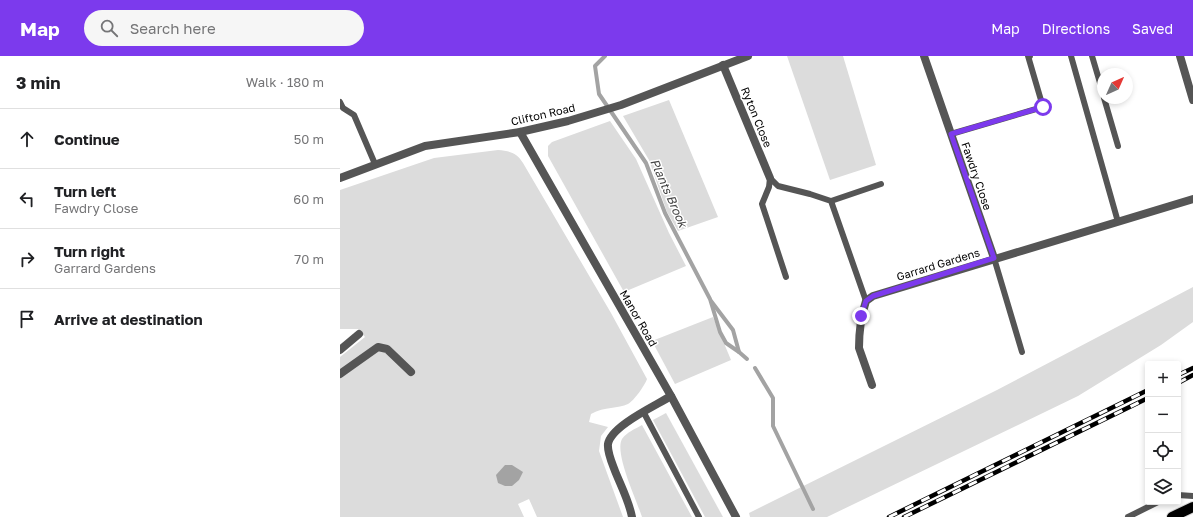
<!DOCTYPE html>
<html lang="en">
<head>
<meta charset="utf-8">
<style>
	:root { --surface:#fff; --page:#f6f6f6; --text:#202124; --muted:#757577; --line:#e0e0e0; --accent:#7c3aed }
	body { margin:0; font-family:"Golos Text",sans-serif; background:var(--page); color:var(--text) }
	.controls { position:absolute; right:12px; bottom:12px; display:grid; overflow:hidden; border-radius:4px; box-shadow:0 2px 6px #0003 }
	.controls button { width:36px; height:36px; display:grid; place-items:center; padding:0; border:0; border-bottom:1px solid var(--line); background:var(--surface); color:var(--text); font:20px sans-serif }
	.compass { position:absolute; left:757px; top:12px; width:36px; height:36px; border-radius:50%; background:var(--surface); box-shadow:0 2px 6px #0003; rotate:45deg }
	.stop { position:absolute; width:12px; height:12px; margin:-9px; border:3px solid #7c3aed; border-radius:50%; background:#fff }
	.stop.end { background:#7c3aed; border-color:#fff; box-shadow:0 1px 4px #0008 }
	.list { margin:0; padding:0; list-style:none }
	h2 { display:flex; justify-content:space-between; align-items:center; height:52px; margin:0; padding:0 16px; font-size:17px }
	h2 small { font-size:13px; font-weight:400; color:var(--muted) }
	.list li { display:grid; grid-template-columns:26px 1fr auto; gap:12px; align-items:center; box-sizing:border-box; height:60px; padding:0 16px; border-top:1px solid var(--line) }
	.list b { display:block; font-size:15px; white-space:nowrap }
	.list p { margin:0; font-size:13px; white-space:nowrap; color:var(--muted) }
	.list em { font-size:13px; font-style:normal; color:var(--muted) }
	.icon { flex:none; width:22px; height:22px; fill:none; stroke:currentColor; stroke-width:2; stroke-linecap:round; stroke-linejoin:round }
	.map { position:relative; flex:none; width:853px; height:461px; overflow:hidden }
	header { display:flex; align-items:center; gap:24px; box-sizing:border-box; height:56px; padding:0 20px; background:var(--accent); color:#fff }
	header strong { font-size:19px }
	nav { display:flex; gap:22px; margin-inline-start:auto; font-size:14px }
	.search { width:280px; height:36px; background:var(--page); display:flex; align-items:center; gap:10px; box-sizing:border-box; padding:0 14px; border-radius:22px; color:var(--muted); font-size:15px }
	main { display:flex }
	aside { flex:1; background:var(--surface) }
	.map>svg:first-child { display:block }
</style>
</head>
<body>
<header>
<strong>Map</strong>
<div class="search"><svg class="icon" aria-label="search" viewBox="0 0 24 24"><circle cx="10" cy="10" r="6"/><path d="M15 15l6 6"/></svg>Search here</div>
<nav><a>Map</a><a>Directions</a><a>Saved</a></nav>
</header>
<main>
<aside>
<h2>3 min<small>Walk · 180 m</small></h2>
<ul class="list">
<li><svg class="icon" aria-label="ahead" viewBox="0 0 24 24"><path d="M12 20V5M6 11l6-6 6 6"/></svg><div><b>Continue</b></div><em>50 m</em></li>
<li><svg class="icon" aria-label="left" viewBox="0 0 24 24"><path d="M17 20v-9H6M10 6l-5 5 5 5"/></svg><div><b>Turn left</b><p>Fawdry Close</p></div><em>60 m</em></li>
<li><svg class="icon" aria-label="right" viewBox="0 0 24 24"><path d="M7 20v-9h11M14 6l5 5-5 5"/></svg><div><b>Turn right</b><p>Garrard Gardens</p></div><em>70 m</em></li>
<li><svg class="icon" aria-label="arrive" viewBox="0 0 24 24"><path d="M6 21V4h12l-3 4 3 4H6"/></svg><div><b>Arrive at destination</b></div></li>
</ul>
</aside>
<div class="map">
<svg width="853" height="461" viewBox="0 0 853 461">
	<rect width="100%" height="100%" fill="#fff"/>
	<g fill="#dcdcdc">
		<polygon points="447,0 503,0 536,109 490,124"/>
		<polygon points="329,44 378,161 338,175 327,156 309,104 283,60"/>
		<polygon points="270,65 296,103 329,177 346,210 284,236 208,100 208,90 212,86"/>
		<path d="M158 94C170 95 177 97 183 107L271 257 307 323C305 329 294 345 288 348 278 353 265 350 251 358L249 366 268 371 261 380 259 395 283 461H197L189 443 178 448 184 461H0V301L25 281 18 273H0V134L94 102Z"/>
		<polygon points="853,231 853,266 821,289 738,340 487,461 410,461 409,457 657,334"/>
		<polygon points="373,261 391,304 335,328 312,285"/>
		<polygon points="326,357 383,461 365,461 313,364"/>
		<path d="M302 369 352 461H302C297 445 274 397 282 383 287 376 295 373 302 369Z"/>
	</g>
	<polygon fill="#a3a3a3" points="165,409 172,409 183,416 179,424 172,430 165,430 158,427 156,419"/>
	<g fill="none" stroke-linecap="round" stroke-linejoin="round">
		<g stroke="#a3a3a3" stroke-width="4">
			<polyline points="265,0 255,10 259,38 306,107 325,157 370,243 380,276 386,287 399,296"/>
			<polyline points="371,245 393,274 399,296 407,303"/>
			<polyline points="415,312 433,342 433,370 473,453"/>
		</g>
		<defs>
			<polyline id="primary" points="832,461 853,451"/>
		</defs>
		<use href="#primary" stroke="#dbdbdb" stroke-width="12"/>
		<g stroke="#555" stroke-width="6">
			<polyline points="731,0 778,166"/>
			<polyline points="752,0 763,37"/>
			<polyline points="764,42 778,90"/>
			<polyline points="0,46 3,52 14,59 35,108"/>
			<polyline points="611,78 703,51 688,0 690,0"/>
			<polyline points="491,145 541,128"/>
			<polyline points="654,202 682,296"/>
			<polyline points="446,221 422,148 429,131 430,122 438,130 470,138 491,145 526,245"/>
			<polyline points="304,357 359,461"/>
			<polyline points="838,439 853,440"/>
			<polyline points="788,461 818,446"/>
		</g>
		<g stroke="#555" stroke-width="8">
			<polyline points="584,0 654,202"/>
			<polyline points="840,0 853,44"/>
			<polyline points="383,9 430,122"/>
			<polyline points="180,76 331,340 396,461"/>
			<polyline points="0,294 19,278"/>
			<polyline points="0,318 38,291 47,293 71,316"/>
			<path d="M532 329 519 292C519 276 521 260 526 245L533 240 853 143"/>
			<path d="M292 461C289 445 281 430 275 415 272 407 267 396 268 388 271 370 315 350 331 340"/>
		</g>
		<polyline stroke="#555" stroke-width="8" points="0,122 85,90 180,76 228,65 281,49 408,0"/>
		<use href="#primary" stroke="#000" stroke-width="10"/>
		<defs>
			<g id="rail">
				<polyline points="838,319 853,312"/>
				<polyline points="838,327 853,319"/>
				<polyline points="549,461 808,334"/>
				<polyline points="564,461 808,342"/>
			</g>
		</defs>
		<use href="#rail" stroke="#000" stroke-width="4.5"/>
		<use href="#rail" stroke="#fff" stroke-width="3" stroke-dasharray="9" stroke-linecap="butt"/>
	</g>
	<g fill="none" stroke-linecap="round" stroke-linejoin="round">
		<polyline stroke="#7c3aed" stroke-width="5" points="521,260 526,245 533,240 654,202 611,78 703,51"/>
	</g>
	<g text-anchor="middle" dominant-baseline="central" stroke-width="3" stroke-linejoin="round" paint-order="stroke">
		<g font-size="11" fill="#000" stroke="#fff">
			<text transform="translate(203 58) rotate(-13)">Clifton Road</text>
			<text transform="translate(417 61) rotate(68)">Ryton Close</text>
			<text transform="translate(637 120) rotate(71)">Fawdry Close</text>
			<text transform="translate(598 208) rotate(-17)">Garrard Gardens</text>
			<text transform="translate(299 262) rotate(60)">Manor Road</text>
		</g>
		<g font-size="12" font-style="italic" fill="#444" stroke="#fff">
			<text transform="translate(329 137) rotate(66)">Plants Brook</text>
		</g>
	</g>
</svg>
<div class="controls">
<button>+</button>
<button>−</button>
<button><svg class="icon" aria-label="locate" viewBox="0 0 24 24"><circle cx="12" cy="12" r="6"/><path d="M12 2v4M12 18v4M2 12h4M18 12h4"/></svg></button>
<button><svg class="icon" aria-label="layers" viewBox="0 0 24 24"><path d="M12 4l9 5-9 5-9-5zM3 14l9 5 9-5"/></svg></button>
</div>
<svg class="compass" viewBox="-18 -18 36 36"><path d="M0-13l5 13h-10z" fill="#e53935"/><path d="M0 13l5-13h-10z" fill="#757577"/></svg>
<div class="stop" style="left:703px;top:51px"></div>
<div class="stop end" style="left:521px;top:260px"></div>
</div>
</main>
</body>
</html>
